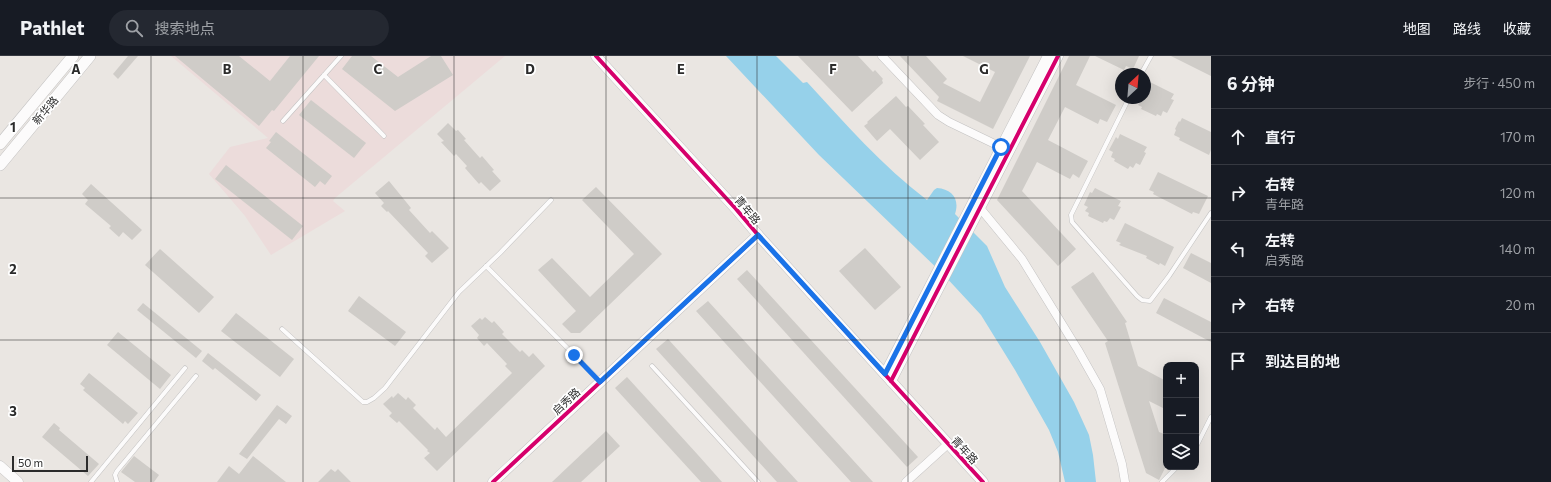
<!DOCTYPE html>
<html lang="zh">
<head>
<meta charset="utf-8">
<style>
	:root { --surface:#171b24; --page:#242831; --text:#f1f3f6; --muted:#9ea1a6; --line:#363941 }
	body { margin:0; font-family:Commissioner,"Noto Sans SC",sans-serif; background:var(--page); color:var(--text) }
	.controls { position:absolute; right:12px; bottom:12px; display:grid; overflow:hidden; border-radius:8px; box-shadow:0 4px 16px #0002 }
	.controls button { width:36px; height:36px; display:grid; place-items:center; padding:0; border:0; border-bottom:1px solid var(--line); background:var(--surface); color:var(--text); font:20px sans-serif }
	.compass { position:absolute; left:1115px; top:12px; width:36px; height:36px; border-radius:50%; background:var(--surface); box-shadow:0 4px 16px #0002; rotate:26deg }
	.scale { position:absolute; left:12px; bottom:10px; width:76px; box-sizing:border-box; padding-left:4px; border:2px solid #2b2b2b; border-top:0; font-size:11px; line-height:14px; white-space:nowrap; color:#2b2b2b; -webkit-text-stroke:3px #fff; paint-order:stroke }
	.stop { position:absolute; width:12px; height:12px; margin:-9px; border:3px solid #1a73e8; border-radius:50%; background:#fff }
	.stop.end { background:#1a73e8; border-color:#fff; box-shadow:0 1px 4px #0008 }
	.list { margin:0; padding:0; list-style:none }
	h2 { display:flex; justify-content:space-between; align-items:center; height:52px; margin:0; padding:0 16px; font-size:17px }
	h2 small { font-size:13px; font-weight:400; color:var(--muted) }
	.list li { display:grid; grid-template-columns:26px 1fr auto; gap:12px; align-items:center; box-sizing:border-box; height:56px; padding:0 16px; border-top:1px solid var(--line) }
	.list b { display:block; font-size:15px; white-space:nowrap }
	.list p { margin:0; font-size:13px; white-space:nowrap; color:var(--muted) }
	.list em { font-size:13px; font-style:normal; color:var(--muted) }
	.icon { flex:none; width:22px; height:22px; fill:none; stroke:currentColor; stroke-width:2; stroke-linecap:round; stroke-linejoin:round }
	.map { position:relative; flex:none; width:1211px; height:426px; overflow:hidden }
	header { display:flex; align-items:center; gap:24px; box-sizing:border-box; height:56px; padding:0 20px; background:var(--surface); border-bottom:1px solid var(--line) }
	header strong { font-size:19px }
	nav { display:flex; gap:22px; margin-inline-start:auto; font-size:14px }
	.search { width:280px; height:36px; background:var(--page); display:flex; align-items:center; gap:10px; box-sizing:border-box; padding:0 14px; border-radius:22px; color:var(--muted); font-size:15px }
	main { display:flex }
	aside { flex:1; background:var(--surface) }
	.map>svg:first-child { display:block }
</style>
</head>
<body>
<header>
<strong>Pathlet</strong>
<div class="search"><svg class="icon" aria-label="search" viewBox="0 0 24 24"><circle cx="10" cy="10" r="6"/><path d="M15 15l6 6"/></svg>搜索地点</div>
<nav><a>地图</a><a>路线</a><a>收藏</a></nav>
</header>
<main>
<div class="map">
<svg width="1211" height="426" viewBox="0 0 1211 426">
	<rect width="100%" height="100%" fill="#eae6e2"/>
	<polygon fill="#ecdcdb" points="171,0 505,0 335,142 333,145 345,155 271,199 245,160 209,118 230,91 268,82"/>
	<path fill="#96d1ea" d="M726 0H776L803 27 807 26C845 67 882 110 927 144L934 134 937 132C952 133 960 143 955 158L987 190 1005 231 1040 286 1074 346 1089 379 1093 399 1096 426H1065L1058 396 1049 374 1015 314 981 259 943 218 819 99Z"/>
	<g fill="#cfccc8">
		<polygon points="128,0 138,0 118,23 113,18"/>
		<polygon points="175,0 239,0 270,25 290,0 319,0 274,55 272,54 259,70"/>
		<polygon points="352,0 371,0 398,21 431,0 441,0 453,19 395,55 342,13"/>
		<polygon points="798,0 858,0 873,16 875,14 883,23 882,24 883,27 852,56"/>
		<polygon points="900,0 926,0 947,23 943,27 980,46 995,16 963,0 1030,0 993,73 937,45 939,41"/>
		<polygon points="1069,0 1090,0 1076,29 1116,49 1107,66 1100,63 1098,68 1065,51 1048,84 1088,105 1079,122 1073,118 1070,123 1037,106 1022,135 1076,193 1058,210 997,144"/>
		<polygon points="1095,0 1139,0 1133,13 1126,10 1124,14"/>
		<polygon points="1171,0 1211,0 1211,20"/>
		<polygon points="1148,25 1174,38 1171,43 1174,44 1167,57 1163,55 1161,60 1157,58 1156,60 1141,53 1142,51 1138,49 1142,42 1145,42 1145,31"/>
		<polygon points="896,40 906,51 908,50 925,68 923,69 939,86 920,104 890,73 877,85 864,70 868,67 867,66"/>
		<polygon points="311,44 366,87 354,102 299,59"/>
		<polygon points="1182,62 1211,76 1211,94 1209,99 1179,84 1180,82 1174,79 1176,74 1175,73 1179,65 1180,66"/>
		<polygon points="448,67 456,75 458,74 466,83 464,84 480,102 482,100 494,114 492,115 501,125 490,135 481,126 479,128 465,112 467,110 456,98 454,100 441,86 444,85 437,78"/>
		<polygon points="276,76 332,120 325,129 320,125 315,131 266,92 271,86 269,85"/>
		<polygon points="1120,78 1147,91 1144,96 1146,97 1140,109 1136,107 1133,112 1130,110 1128,113 1114,105 1115,103 1111,101 1113,96 1109,94 1116,81 1118,83"/>
		<polygon points="226,109 303,170 292,184 215,123"/>
		<polygon points="1158,116 1208,140 1199,158 1193,156 1192,158 1153,138 1154,136 1149,134"/>
		<polygon points="389,125 411,152 409,154 430,177 432,175 449,192 432,207 425,200 428,197 388,155 387,156 381,150 384,147 375,137"/>
		<polygon points="91,128 142,174 132,184 123,176 119,181 109,172 111,170 85,148 88,144 82,138"/>
		<polygon points="596,131 662,198 580,277 571,277 562,268 576,255 538,214 552,202 590,241 634,198 582,144"/>
		<polygon points="1095,132 1121,145 1118,150 1121,151 1114,164 1110,162 1107,166 1104,165 1103,167 1088,160 1089,157 1085,155 1088,151 1084,149 1090,136 1092,137"/>
		<polygon points="1125,167 1174,191 1165,210 1160,207 1159,209 1146,202 1147,200 1119,189 1121,187 1116,185"/>
		<polygon points="865,192 901,231 875,254 839,215"/>
		<polygon points="160,193 214,241 199,257 145,209"/>
		<polygon points="1191,197 1211,207 1211,227 1183,212"/>
		<polygon points="747,214 918,401 907,411 737,223"/>
		<polygon points="1093,216 1127,266 1125,267 1138,310 1166,325 1166,352 1163,350 1163,352 1149,345 1159,376 1166,379 1166,410 1159,424 1146,417 1105,287 1108,285 1071,231"/>
		<polygon points="359,240 406,276 395,290 348,255"/>
		<polygon points="1164,242 1211,266 1211,286 1156,257"/>
		<polygon points="708,245 779,323 873,426 851,426 696,255"/>
		<polygon points="143,247 202,295 196,302 137,254"/>
		<polygon points="236,257 294,303 280,321 221,275"/>
		<polygon points="485,261 492,267 494,265 504,276 502,278 520,296 522,294 529,301 533,297 545,310 437,415 424,402 430,397 427,395 428,394 399,365 397,367 389,360 392,357 383,348 392,340 393,342 398,337 406,344 408,341 416,349 413,352 435,374 437,371 446,381 512,317 505,310 507,308 487,287 484,290 477,282 479,279 471,270 480,262 482,264"/>
		<polygon points="118,276 171,319 160,333 107,289"/>
		<polygon points="668,283 798,426 777,426 656,293"/>
		<polygon points="208,297 261,339 256,345 215,312 213,314 202,305"/>
		<polygon points="89,317 138,357 128,368 125,365 123,368 83,334 85,332 80,328"/>
		<polygon points="627,321 698,399 722,426 701,426 615,332"/>
		<polygon points="277,349 292,360 286,368 279,363 247,403 239,398"/>
		<polygon points="54,367 60,372 59,374 99,408 88,420 42,381"/>
		<polygon points="606,375 620,390 581,426 552,426"/>
		<polygon points="134,400 159,419 154,426 135,426 121,416"/>
		<polygon points="253,400 286,426 217,426 229,410 239,418"/>
		<polygon points="331,413 335,416 338,413 351,426 318,426"/>
	</g>
	<g fill="none" stroke-linecap="round" stroke-linejoin="round">
		<defs>
			<g id="service">
				<polyline points="1141,18 1151,0"/>
				<polyline points="324,19 384,80"/>
				<polyline points="1129,42 1071,159 1072,166 1137,240 1142,244 1150,245 1169,220 1211,157"/>
				<polyline points="283,65 341,0"/>
				<polyline points="486,210 601,326"/>
				<polyline points="282,273 363,346 367,346 374,342 385,332 459,236 500,197 551,144"/>
				<polyline points="652,310 758,426"/>
				<polyline points="1196,391 1211,361"/>
				<polyline points="91,426 185,312"/>
				<polyline points="117,426 115,419 117,415 196,320"/>
				<polyline points="1162,426 1177,411"/>
			</g>
			<g id="minor">
				<polyline points="882,0 938,59 949,66 1001,91"/>
				<polyline points="980,152 1022,203 1078,294 1100,333 1122,408 1125,426"/>
				<polyline points="906,426 948,388"/>
			</g>
			<g id="tertiary">
				<polyline points="596,0 736,153 758,179 983,426"/>
				<polyline points="885,318 1048,0"/>
				<polyline points="891,325 1058,0"/>
				<polyline points="0,410 18,426"/>
				<polyline points="493,426 758,179"/>
			</g>
			<g id="secondary">
				<polyline points="0,88 73,0"/>
				<polyline points="0,109 90,0"/>
			</g>
		</defs>
		<use href="#service" stroke="#c3c2c2" stroke-width="5"/>
		<use href="#minor" stroke="#c3c2c2" stroke-width="9"/>
		<use href="#tertiary" stroke="#c3c2c2" stroke-width="11"/>
		<use href="#secondary" stroke="#c3c2c2" stroke-width="12"/>
		<use href="#service" stroke="#fcfbfb" stroke-width="4"/>
		<use href="#minor" stroke="#fcfbfb" stroke-width="8"/>
		<use href="#tertiary" stroke="#fcfbfb" stroke-width="10"/>
		<use href="#secondary" stroke="#fcfbfb" stroke-width="11"/>
		<defs>
			<g id="cycleway">
				<polyline points="596,0 736,153 758,179 983,426"/>
				<polyline points="891,325 1058,0"/>
				<polyline points="493,426 758,179"/>
			</g>
		</defs>
		<use href="#cycleway" stroke="#fff" stroke-width="6"/>
		<use href="#cycleway" stroke="#d6006c" stroke-width="4"/>
	</g>
	<g fill="none" stroke-linecap="round" stroke-linejoin="round">
		<polyline stroke="#1a73e8" stroke-width="5" points="574,299 600,326 758,179 885,318 1001,91"/>
	</g>
	<path fill="none" stroke="#2b2b2b" stroke-width="1" stroke-opacity="0.55" d="M151 0V426M303 0V426M454 0V426M606 0V426M757 0V426M908 0V426M1060 0V426M0 142H1211M0 284H1211"/>
	<g text-anchor="middle" dominant-baseline="central" stroke-width="3.5" stroke-linejoin="round" paint-order="stroke">
		<g font-size="11" fill="#2b2b2b" stroke="#fff">
			<text transform="translate(45 54) rotate(-50)">新华路</text>
			<text transform="translate(748 154) rotate(50)">青年路</text>
			<text transform="translate(566 345) rotate(-43)">启秀路</text>
			<text transform="translate(965 394) rotate(47)">青年路</text>
		</g>
	</g>
	<g font-size="13" text-anchor="middle" font-weight="bold" fill="#2b2b2b" stroke="#fff" stroke-width="3.5" stroke-linejoin="round" paint-order="stroke">
		<text x="76" y="18">A</text>
		<text x="227" y="18">B</text>
		<text x="378" y="18">C</text>
		<text x="530" y="18">D</text>
		<text x="681" y="18">E</text>
		<text x="833" y="18">F</text>
		<text x="984" y="18">G</text>
		<text x="13" y="76">1</text>
		<text x="13" y="218">2</text>
		<text x="13" y="360">3</text>
	</g>
</svg>
<div class="controls">
<button>+</button>
<button>−</button>
<button><svg class="icon" aria-label="layers" viewBox="0 0 24 24"><path d="M12 4l9 5-9 5-9-5zM3 14l9 5 9-5"/></svg></button>
</div>
<svg class="compass" viewBox="-18 -18 36 36"><path d="M0-13l5 13h-10z" fill="#e53935"/><path d="M0 13l5-13h-10z" fill="#9ea1a6"/></svg>
<div class="scale">50 m</div>
<div class="stop" style="left:1001px;top:91px"></div>
<div class="stop end" style="left:574px;top:299px"></div>
</div>
<aside>
<h2>6 分钟<small>步行 · 450 m</small></h2>
<ul class="list">
<li><svg class="icon" aria-label="ahead" viewBox="0 0 24 24"><path d="M12 20V5M6 11l6-6 6 6"/></svg><div><b>直行</b></div><em>170 m</em></li>
<li><svg class="icon" aria-label="right" viewBox="0 0 24 24"><path d="M7 20v-9h11M14 6l5 5-5 5"/></svg><div><b>右转</b><p>青年路</p></div><em>120 m</em></li>
<li><svg class="icon" aria-label="left" viewBox="0 0 24 24"><path d="M17 20v-9H6M10 6l-5 5 5 5"/></svg><div><b>左转</b><p>启秀路</p></div><em>140 m</em></li>
<li><svg class="icon" aria-label="right" viewBox="0 0 24 24"><path d="M7 20v-9h11M14 6l5 5-5 5"/></svg><div><b>右转</b></div><em>20 m</em></li>
<li><svg class="icon" aria-label="arrive" viewBox="0 0 24 24"><path d="M6 21V4h12l-3 4 3 4H6"/></svg><div><b>到达目的地</b></div></li>
</ul>
</aside>
</main>
</body>
</html>
